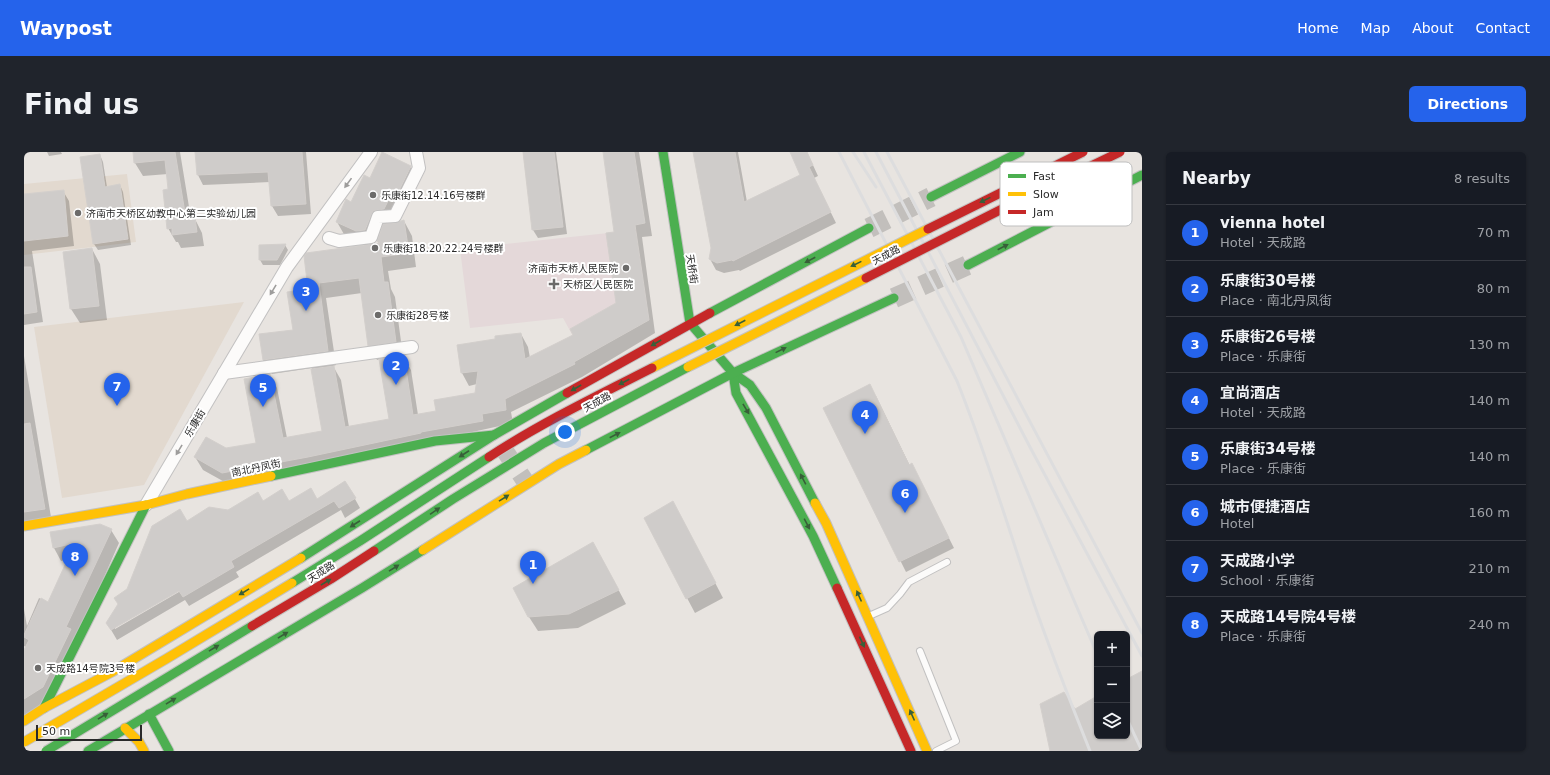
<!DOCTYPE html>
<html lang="en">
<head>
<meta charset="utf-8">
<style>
	:root { --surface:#171b24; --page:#20242c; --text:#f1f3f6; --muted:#9ea1a6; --line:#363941; --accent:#2563eb }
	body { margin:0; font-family:"DejaVu Sans","Noto Sans SC",sans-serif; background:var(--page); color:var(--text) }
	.controls { position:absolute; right:12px; bottom:12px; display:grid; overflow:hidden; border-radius:6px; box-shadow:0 1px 3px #0004 }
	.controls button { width:36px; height:36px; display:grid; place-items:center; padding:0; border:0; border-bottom:1px solid var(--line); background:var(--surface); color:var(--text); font:20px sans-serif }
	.scale { position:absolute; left:12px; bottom:10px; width:106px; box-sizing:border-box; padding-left:4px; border:2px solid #2a2a2a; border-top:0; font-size:11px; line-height:14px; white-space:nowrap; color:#2a2a2a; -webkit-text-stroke:3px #fff; paint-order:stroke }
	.you { position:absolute; left:541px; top:280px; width:14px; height:14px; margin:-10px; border:3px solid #fff; border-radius:50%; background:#1a73e8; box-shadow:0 0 0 6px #1a73e833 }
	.badge { display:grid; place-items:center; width:26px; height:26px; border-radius:50%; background:var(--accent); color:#fff; font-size:13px; font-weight:700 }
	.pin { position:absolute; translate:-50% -33px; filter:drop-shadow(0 1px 2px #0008) }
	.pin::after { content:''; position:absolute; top:21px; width:14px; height:12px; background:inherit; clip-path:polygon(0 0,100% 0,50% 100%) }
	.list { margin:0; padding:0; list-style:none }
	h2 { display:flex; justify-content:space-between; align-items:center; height:52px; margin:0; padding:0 16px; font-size:17px }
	h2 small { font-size:13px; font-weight:400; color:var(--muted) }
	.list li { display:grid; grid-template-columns:26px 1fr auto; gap:12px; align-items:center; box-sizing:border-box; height:56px; padding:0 16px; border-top:1px solid var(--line) }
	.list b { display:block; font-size:15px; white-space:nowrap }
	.list p { margin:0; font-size:13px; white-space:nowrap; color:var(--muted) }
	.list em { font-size:13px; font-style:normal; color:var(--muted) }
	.icon { flex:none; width:22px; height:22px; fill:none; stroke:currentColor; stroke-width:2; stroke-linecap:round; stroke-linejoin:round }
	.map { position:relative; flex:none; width:1118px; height:599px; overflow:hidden; border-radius:6px }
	header { display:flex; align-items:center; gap:24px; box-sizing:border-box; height:56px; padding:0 20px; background:var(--accent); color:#fff }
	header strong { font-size:19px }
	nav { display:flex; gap:22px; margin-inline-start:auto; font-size:14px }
	.intro { display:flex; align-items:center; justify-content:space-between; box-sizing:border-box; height:96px; padding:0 24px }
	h1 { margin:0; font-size:28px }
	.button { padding:10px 18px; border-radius:6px; background:var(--accent); color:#fff; font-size:14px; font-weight:700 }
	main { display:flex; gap:24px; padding:0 24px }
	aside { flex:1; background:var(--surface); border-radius:6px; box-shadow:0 1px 3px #0004 }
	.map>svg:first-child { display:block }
</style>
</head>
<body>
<header>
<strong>Waypost</strong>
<nav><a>Home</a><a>Map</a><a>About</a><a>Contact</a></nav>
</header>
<div class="intro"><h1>Find us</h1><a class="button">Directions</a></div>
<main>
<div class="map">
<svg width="1118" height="599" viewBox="0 0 1118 599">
	<rect width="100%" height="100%" fill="#e8e4e0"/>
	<g fill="#e2d9cf">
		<polygon points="103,22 112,90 0,103 0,32"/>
		<polygon points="220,150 120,333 38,346 10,175"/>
	</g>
	<polygon fill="#e4d8d9" points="612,78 625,168 560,204 539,166 446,176 436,97"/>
	<g fill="#0003" fill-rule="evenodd">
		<polygon points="23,0 37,0 38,2 25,4"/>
		<polygon points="110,0 156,0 167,67 171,67 178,81 180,94 157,96 154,90 152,90 144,76 146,38 144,22 119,24 111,11"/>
		<polygon points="172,0 282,0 287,62 254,64 248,54 246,30 179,33 174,23"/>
		<polygon points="499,0 532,0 543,82 514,86 509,78"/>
		<path d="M580 0H615L628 84 618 85 631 181 558 225 487 260 489 271 206 333 179 318 171 305 201 297 234 291 246 223 253 236 263 286 299 280 288 216 248 222 239 208 270 178 285 138 342 94 321 84 313 70 346 28 386 15 395 29 381 57 376 54 368 73 380 69 388 84 392 115 364 119 367 137 371 145 379 204 387 218 394 263 413 260 452 242 453 232 445 234 438 221 472 188 497 182 504 195 506 206 551 183 593 152 591 81ZM358 73H360L354 89 355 92 349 93 355 77ZM338 141 345 193 353 208 356 207 366 268 325 275 317 228 309 214 312 213 302 146Z"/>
		<polygon points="670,0 714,0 723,50 777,23 767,0 783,0 794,24 790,26 812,71 716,119 715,118 700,121 692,118 686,107 688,96"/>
		<polygon points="76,3 79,10 83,35 96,33 99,40 107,93 74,98 70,92 57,6"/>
		<polygon points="39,39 45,49 50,94 8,99 19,170 0,173 0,43"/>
		<polygon points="261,93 264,98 256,113 239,113 236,108 236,94"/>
		<polygon points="68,97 76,112 83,168 56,171 47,157 40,101"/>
		<polygon points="0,204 28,371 0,375"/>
		<polygon points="852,244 886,314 893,323 930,396 882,420 800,256"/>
		<path d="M331 347 336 356 321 366 317 358 212 420 215 425 165 454 161 448 93 488 83 471 104 438 163 370 239 350H265ZM159 435 160 437 91 477V475Z"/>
		<polygon points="657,365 699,446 671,461 621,367"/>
		<polygon points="87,378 95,391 26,548 0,565 0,500 2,495 0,494 0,457 3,474 15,446 25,451 45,407 37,409 30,396 27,381"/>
		<polygon points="577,405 602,452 554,476 514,479 505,465"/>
	</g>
	<g fill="#cfccca" stroke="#d3cfcc">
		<polygon points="109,0 151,0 162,67 171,66 173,80 148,83 148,76 143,77 139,38 144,37 141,8 110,11"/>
		<polygon points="171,0 278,0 282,52 247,54 244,20 173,23"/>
		<polygon points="358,0 387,14 373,43 368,41 360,57 349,59 341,78 332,79 312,70 322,47 327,50 340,23 346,26"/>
		<polygon points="499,0 530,0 539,75 508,78"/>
		<polygon points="579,0 610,0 621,71 611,73 625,168 550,210 551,212 481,247 482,258 458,262 459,269 397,280 397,281 284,305 198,321 170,305 182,285 202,296 232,291 220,227 246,222 259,286 298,279 287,217 310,214 321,275 365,267 355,207 380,204 389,263 412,259 410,248 451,241 454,219 437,221 433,193 471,187 471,184 497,181 501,207 549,183 546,177 592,151 582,81 590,80"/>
		<polygon points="669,0 711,0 720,50 776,23 766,0 783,0 789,13 785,15 807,60 709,109 708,108 693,111 685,107 687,96"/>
		<polygon points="76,2 81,35 96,32 104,87 69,92 56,5"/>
		<polygon points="40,38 44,84 0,89 0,42"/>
		<polygon points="380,68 385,101 357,105 360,130 364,130 372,190 344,194 335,126 295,131 304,199 239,208 235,182 269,178 263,140 284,137 280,104 282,101 356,91 353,89 359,72 371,71"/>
		<polygon points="262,92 253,108 235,108 235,93"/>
		<polygon points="68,96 75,154 46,157 39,100"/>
		<polygon points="0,115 7,115 13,160 0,162"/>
		<polygon points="846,232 885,313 888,311 925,386 875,410 799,256"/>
		<polygon points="6,271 21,357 0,360 0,272"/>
		<polygon points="321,329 332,346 315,356 310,349 207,409 210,415 159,445 155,439 87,478 82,471 94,452 90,446 103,437 128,374 156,357 163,369 185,355 204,358 234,340 239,349 258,337 265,349 287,336 293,347"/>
		<polygon points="649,349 692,431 662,447 620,366"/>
		<polygon points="76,372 88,377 42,475 47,477 19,535 0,547 0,498 5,488 0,485 0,483 17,446 24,450 51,391 29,396 26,380"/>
		<polygon points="569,390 595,438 545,462 504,465 489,436"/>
		<polygon points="1118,519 1118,599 1026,599 1016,552 1040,540 1051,557 1073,544 1073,584 1103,584 1103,527"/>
	</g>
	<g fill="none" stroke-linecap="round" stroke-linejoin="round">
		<polyline stroke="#c2bfbc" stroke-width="18" stroke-dasharray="18 9" stroke-linecap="butt" points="481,299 503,332"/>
		<g stroke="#c2bfbc" stroke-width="20" stroke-dasharray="20 10" stroke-linecap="butt">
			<polyline points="845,76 907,45"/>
			<polyline points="870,146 944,113"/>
		</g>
		<defs>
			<g id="lane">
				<polyline points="845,464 863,456 876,442 885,430 923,410"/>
				<polyline points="896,499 932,589 912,599"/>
			</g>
			<g id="street">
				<polyline points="305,86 315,89 347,85 354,65 371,64 395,16 392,0"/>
				<polyline points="200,221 388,195"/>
				<polyline points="122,353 263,115 347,0"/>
			</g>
			<g id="fast">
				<polyline points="639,0 666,171 709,221 726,233 742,256 791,351"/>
				<polyline points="907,45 996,0"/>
				<polyline points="944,113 1118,23"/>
				<polyline points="686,161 845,76"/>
				<polyline points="709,221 712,241 789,384 813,436"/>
				<polyline points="562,298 709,221 870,146"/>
				<polyline points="247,324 411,289 470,283"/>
				<polyline points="277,406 470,283 543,241"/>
				<polyline points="20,556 122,353"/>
				<polyline points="125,562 145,599"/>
				<polyline points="64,599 338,436 399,398"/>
			</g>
			<g id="slow">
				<polyline points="791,351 802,371 903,599"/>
				<polyline points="0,374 122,353 163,342 247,324"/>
				<polyline points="399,398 535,312 562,298"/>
				<polyline points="0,569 20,556 88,520 277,406"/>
				<polyline points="101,576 115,590 120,599"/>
			</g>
			<g id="jam">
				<polyline points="543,241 686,161"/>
				<polyline points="813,436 887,599"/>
			</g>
		</defs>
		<use href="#lane" stroke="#c2c1c1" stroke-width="8"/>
		<use href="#street" stroke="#c2c1c1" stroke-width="14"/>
		<use href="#fast" stroke="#c2c1c1" stroke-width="11"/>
		<use href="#slow" stroke="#c2c1c1" stroke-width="11"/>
		<use href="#jam" stroke="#c2c1c1" stroke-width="11"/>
		<use href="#lane" stroke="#fcfbfa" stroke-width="6"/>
		<use href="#street" stroke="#fcfbfa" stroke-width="12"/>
		<use href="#fast" stroke="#4caf50" stroke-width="9"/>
		<use href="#slow" stroke="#ffc107" stroke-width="9"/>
		<use href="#jam" stroke="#c62828" stroke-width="9"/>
		<g stroke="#ddddde" stroke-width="3">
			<path d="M815 0 933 229C962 301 984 375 1009 449 1027 500 1046 549 1066 599"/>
			<polyline points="829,0 852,35"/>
			<polyline points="840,0 937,185 1073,502"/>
			<polyline points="852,0 1007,297 1118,504"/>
			<polyline points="863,0 1118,481"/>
			<polyline points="1103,567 1118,599"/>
		</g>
		<defs>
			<g id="fast-bridge">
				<polyline points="350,399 429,347 520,291 664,215"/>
				<polyline points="268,431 336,389 465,305"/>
				<polyline points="22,599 228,474"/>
			</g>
			<g id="slow-bridge">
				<polyline points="664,215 842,126"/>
				<polyline points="628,216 904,77"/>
				<polyline points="0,590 142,507 268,431"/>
			</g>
			<g id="jam-bridge">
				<polyline points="904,77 1059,0"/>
				<polyline points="842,126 980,56 1096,0"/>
				<path d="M465 305C517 271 573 244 628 216"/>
				<polyline points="228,474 307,427 350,399"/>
			</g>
		</defs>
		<use href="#fast-bridge" stroke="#c4c3c1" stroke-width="11" stroke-linecap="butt"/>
		<use href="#slow-bridge" stroke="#c4c3c1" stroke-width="11" stroke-linecap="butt"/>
		<use href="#jam-bridge" stroke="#c4c3c1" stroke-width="11" stroke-linecap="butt"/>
		<use href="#fast-bridge" stroke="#4caf50" stroke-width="9"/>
		<use href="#slow-bridge" stroke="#ffc107" stroke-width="9"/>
		<use href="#jam-bridge" stroke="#c62828" stroke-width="9"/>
	</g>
	<defs><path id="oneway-solid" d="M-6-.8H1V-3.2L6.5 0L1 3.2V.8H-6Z"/></defs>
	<g fill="#9e9d9c">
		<use href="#oneway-solid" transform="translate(324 31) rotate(126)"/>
		<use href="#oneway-solid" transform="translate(249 138) rotate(121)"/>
		<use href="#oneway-solid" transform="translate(155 298) rotate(121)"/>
	</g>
	<g fill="#385f39">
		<use href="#oneway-solid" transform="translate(961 48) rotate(154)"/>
		<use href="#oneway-solid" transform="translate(979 95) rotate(-27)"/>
		<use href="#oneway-solid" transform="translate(786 108) rotate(152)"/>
		<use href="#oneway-solid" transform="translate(832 112) rotate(154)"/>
		<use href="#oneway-solid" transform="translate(716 171) rotate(153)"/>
		<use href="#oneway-solid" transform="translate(632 191) rotate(150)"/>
		<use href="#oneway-solid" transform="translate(757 198) rotate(-26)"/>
		<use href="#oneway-solid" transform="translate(600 230) rotate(153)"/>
		<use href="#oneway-solid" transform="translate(552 236) rotate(150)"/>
		<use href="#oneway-solid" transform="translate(722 257) rotate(59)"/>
		<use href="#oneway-solid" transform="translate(591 283) rotate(-27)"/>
		<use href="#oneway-solid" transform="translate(440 302) rotate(147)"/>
		<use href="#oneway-solid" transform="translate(779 327) rotate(-118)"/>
		<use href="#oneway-solid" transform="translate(480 346) rotate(-32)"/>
		<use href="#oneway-solid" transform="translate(411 359) rotate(-34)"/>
		<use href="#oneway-solid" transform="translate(331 372) rotate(147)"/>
		<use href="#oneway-solid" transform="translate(783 372) rotate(62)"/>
		<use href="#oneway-solid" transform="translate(370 416) rotate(-32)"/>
		<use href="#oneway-solid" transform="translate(302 430) rotate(-31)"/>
		<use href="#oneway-solid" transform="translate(220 440) rotate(149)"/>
		<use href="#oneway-solid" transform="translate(835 444) rotate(-114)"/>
		<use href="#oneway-solid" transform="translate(259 483) rotate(-31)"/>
		<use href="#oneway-solid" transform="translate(838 490) rotate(65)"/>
		<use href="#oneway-solid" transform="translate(190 496) rotate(-31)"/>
		<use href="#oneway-solid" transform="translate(147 549) rotate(-31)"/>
		<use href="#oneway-solid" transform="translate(888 563) rotate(-114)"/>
		<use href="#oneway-solid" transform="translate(79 564) rotate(-31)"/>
	</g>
	<g fill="#6c6b6a" stroke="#fff" stroke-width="1.5">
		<circle cx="349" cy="43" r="4"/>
		<circle cx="54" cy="61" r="4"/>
		<circle cx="351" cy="96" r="4"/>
		<circle cx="602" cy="116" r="4"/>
		<path d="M528 126h4v4h4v4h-4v4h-4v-4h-4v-4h4z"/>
		<circle cx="354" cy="163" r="4"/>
		<circle cx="14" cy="516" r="4"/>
	</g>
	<g text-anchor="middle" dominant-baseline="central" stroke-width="4" stroke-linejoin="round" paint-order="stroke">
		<g font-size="10" fill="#2a2a2a" stroke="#fff" text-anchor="start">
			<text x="357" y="43">乐康街12.14.16号楼群</text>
			<text x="62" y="61">济南市天桥区幼教中心第二实验幼儿园</text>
			<text x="359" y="96">乐康街18.20.22.24号楼群</text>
			<text x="594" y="116" text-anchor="end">济南市天桥人民医院</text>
			<text x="539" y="132">天桥区人民医院</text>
			<text x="362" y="163">乐康街28号楼</text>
			<text x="22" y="516">天成路14号院3号楼</text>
		</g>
		<g font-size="10" fill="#2a2a2a" stroke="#fff">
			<text transform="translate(862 103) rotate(-27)">天成路</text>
			<text transform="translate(668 117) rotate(81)">天桥街</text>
			<text transform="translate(573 250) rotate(-28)">天成路</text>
			<text transform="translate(171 271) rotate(-59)">乐康街</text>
			<text transform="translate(232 316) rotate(-12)">南北丹凤街</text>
			<text transform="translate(297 420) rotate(-32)">天成路</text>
		</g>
	</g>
	<rect x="976" y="10" width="132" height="64" rx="6" fill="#fff" stroke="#bfbfbf" stroke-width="1"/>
	<rect x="984" y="22" width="18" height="4" fill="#4caf50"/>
	<rect x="984" y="40" width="18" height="4" fill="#ffc107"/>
	<rect x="984" y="58" width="18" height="4" fill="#c62828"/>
	<g font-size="11" fill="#2a2a2a">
		<text x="1009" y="28">Fast</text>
		<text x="1009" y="46">Slow</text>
		<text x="1009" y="64">Jam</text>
	</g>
</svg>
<div class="controls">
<button>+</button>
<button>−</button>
<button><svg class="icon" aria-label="layers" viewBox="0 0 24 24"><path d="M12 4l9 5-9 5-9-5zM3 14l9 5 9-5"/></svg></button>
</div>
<div class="scale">50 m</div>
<div class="you"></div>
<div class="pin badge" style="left:509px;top:432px">1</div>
<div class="pin badge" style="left:372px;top:233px">2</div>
<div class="pin badge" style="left:282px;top:159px">3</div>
<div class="pin badge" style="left:841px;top:282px">4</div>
<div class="pin badge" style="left:239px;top:255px">5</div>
<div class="pin badge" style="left:881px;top:361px">6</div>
<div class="pin badge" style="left:93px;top:254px">7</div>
<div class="pin badge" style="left:51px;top:424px">8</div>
</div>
<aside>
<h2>Nearby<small>8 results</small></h2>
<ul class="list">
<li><span class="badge">1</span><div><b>vienna hotel</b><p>Hotel · 天成路</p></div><em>70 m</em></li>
<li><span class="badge">2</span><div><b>乐康街30号楼</b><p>Place · 南北丹凤街</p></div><em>80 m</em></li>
<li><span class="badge">3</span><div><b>乐康街26号楼</b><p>Place · 乐康街</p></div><em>130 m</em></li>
<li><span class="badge">4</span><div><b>宜尚酒店</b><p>Hotel · 天成路</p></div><em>140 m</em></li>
<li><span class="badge">5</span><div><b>乐康街34号楼</b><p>Place · 乐康街</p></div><em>140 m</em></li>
<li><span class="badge">6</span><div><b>城市便捷酒店</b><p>Hotel</p></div><em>160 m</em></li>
<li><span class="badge">7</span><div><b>天成路小学</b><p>School · 乐康街</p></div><em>210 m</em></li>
<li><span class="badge">8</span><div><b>天成路14号院4号楼</b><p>Place · 乐康街</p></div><em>240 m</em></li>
</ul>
</aside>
</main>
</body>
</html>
